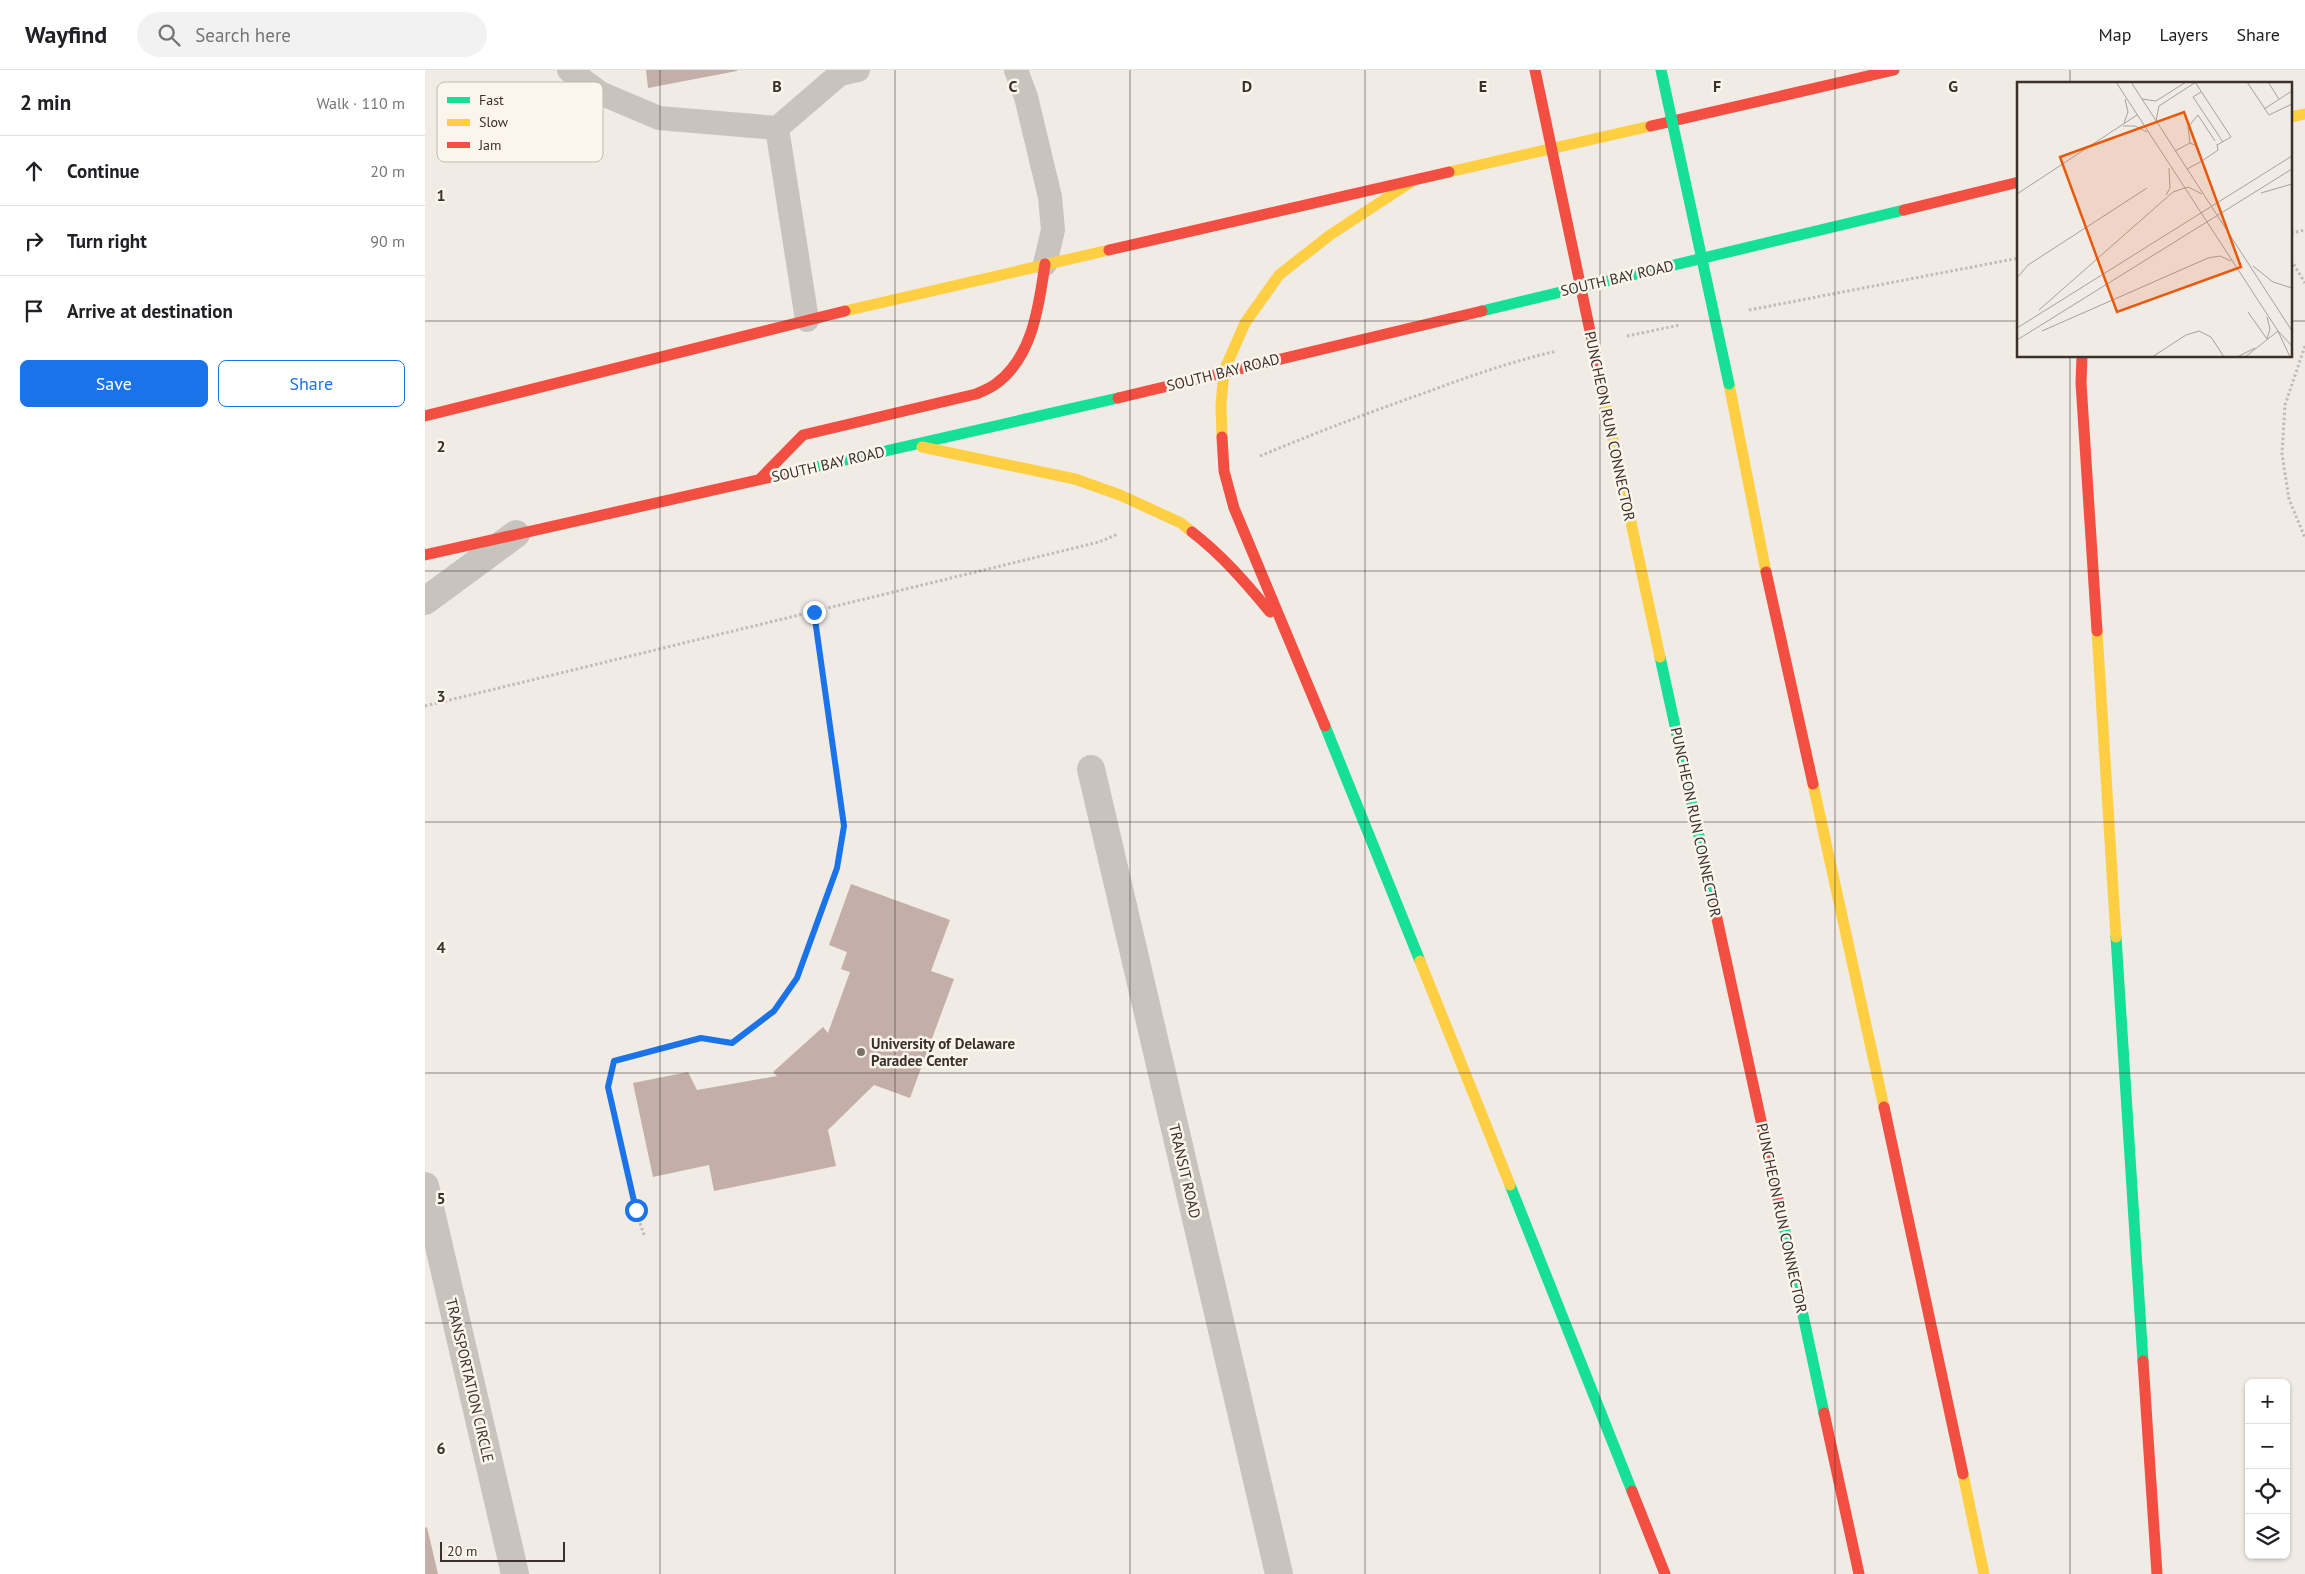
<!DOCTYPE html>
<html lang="en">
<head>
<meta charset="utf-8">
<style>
	:root { --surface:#fff; --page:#f2f2f2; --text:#202124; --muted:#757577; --line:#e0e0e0; --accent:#1a73e8 }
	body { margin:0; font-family:"PT Sans",sans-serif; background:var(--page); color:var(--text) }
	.controls { position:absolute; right:15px; bottom:15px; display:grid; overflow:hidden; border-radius:8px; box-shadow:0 1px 4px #0004 }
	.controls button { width:45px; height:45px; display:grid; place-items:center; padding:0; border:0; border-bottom:1px solid var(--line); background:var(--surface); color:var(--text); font:25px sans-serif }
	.scale { position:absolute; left:15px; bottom:12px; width:125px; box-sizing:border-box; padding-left:5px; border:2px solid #3b302b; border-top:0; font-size:14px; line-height:18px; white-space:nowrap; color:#3b302b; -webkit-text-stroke:4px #fbf5ee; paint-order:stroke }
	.stop { position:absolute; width:15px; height:15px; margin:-11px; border:4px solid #1a73e8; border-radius:50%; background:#fff }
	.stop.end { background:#1a73e8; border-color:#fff; box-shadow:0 1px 5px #0008 }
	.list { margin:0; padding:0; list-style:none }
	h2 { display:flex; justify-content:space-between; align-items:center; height:65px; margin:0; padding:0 20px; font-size:21px }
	h2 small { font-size:16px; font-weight:400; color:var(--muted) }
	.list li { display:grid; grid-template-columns:32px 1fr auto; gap:15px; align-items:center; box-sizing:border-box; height:70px; padding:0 20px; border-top:1px solid var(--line) }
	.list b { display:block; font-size:19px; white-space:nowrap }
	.list em { font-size:16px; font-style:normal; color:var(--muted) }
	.actions { display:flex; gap:10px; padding:15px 20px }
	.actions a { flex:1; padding:11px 0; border:1px solid var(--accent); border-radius:8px; text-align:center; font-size:18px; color:var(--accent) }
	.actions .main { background:var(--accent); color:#fff }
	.icon { flex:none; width:28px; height:28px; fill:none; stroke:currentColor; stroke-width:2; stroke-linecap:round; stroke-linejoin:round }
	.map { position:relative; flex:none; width:1880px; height:1504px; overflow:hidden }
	header { display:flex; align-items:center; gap:30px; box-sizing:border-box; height:70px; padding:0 25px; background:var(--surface); border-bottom:1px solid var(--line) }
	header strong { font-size:24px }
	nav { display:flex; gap:28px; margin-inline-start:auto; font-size:18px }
	.search { width:350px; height:45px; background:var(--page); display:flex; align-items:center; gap:12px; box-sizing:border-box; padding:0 18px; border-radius:28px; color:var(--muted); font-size:19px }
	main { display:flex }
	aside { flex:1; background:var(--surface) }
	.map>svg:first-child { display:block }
</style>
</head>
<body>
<header>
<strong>Wayfind</strong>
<div class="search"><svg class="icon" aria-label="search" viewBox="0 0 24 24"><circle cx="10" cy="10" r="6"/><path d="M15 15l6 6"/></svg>Search here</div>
<nav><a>Map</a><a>Layers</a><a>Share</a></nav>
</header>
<main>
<aside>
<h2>2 min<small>Walk · 110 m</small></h2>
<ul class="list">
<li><svg class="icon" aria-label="ahead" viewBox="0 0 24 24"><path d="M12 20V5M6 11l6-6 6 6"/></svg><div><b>Continue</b></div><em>20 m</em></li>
<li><svg class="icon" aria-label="right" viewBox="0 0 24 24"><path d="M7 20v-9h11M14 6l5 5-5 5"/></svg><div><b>Turn right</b></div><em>90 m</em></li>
<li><svg class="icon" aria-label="arrive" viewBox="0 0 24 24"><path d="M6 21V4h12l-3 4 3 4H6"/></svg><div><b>Arrive at destination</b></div></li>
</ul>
<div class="actions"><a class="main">Save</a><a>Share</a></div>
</aside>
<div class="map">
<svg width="1880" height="1504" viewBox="0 0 1880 1504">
	<rect width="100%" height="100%" fill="#f0ebe5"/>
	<g fill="#c3afa7">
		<polygon points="221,0 312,0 312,1 223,18"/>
		<polygon points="426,814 525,850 506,901 529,909 485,1028 449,1015 403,1060 411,1096 289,1121 284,1095 228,1107 208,1013 263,1002 272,1020 352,1006 348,1002 398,957 403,963 425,902 416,899 422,882 404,875"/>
		<polygon points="2,1457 13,1504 0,1504 0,1458"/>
	</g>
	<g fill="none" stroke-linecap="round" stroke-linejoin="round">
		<g stroke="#c2bbb6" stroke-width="3" stroke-dasharray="2.5 2.5" stroke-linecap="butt">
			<polyline points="1866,163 1880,160"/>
			<polyline points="1866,190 1880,213"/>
			<polyline points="1324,240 1594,188"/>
			<polyline points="1202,266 1255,255"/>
			<polyline points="1880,276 1860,335 1857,384 1864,429 1880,468"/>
			<path d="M835 386C890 363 945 342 1002 322 1045 306 1088 291 1132 281"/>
			<polyline points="0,636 674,472 693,464"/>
			<polyline points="219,1165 211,1140 183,1017 189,991 276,968 307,973 349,941 372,908 412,798 419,756 389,542"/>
		</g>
		<g stroke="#c9c3be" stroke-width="24">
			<polyline points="144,0 175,23 234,48 352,58"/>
			<polyline points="591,0 601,27 625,127 628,160 620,194"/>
			<polyline points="382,250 352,58 415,4 433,0"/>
		</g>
		<g stroke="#c9c3be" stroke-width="28">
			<polyline points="0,531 91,464"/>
			<polyline points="666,699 854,1504"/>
			<polyline points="0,1116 90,1504"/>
		</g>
		<g stroke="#16e098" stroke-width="11">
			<polyline points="1057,241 1479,140"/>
			<polyline points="355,405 693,328"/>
			<polyline points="1235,587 1289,835"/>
			<polyline points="900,656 995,891"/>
			<polyline points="1691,867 1718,1291"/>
			<polyline points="1085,1115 1207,1421"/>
			<polyline points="1357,1147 1399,1343"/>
		</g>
		<g stroke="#ffcf43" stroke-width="11">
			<polyline points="1866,47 1880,44"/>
			<polyline points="1024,102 1226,56"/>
			<polyline points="420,241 684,180"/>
			<polyline points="1304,314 1341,502"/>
			<polyline points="1177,318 1235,587"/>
			<polyline points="797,367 796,335 799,301 820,253 854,205 905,165 986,112"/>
			<polyline points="497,377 650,409 695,425 756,453 767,462"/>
			<polyline points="1672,561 1691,867"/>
			<polyline points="1388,714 1459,1037"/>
			<polyline points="995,891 1085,1115"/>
			<polyline points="1538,1404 1559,1504"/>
		</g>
		<g stroke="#f24e42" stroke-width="11">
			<polyline points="1226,56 1469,0"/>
			<polyline points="1479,140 1594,112"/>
			<polyline points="684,180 1024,102"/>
			<polyline points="1657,286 1656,313 1672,561"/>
			<polyline points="693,328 1057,241"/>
			<polyline points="0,346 420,241"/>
			<polyline points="797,367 799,401 809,438 900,656"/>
			<path d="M335 409 378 365 551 324C558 321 566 318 572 313 608 286 614 235 620 194"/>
			<path d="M767 462C797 485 821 513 845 542"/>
			<polyline points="0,485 355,405"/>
			<polyline points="1341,502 1388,714"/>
			<polyline points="1289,835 1357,1147"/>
			<polyline points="1459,1037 1538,1404"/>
			<polyline points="1718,1291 1732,1504"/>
			<polyline points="1399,1343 1434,1504"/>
			<polyline points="1207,1421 1240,1504"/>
		</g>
		<polyline stroke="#16e098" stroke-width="11" points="1236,0 1304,314"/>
		<polyline stroke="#f24e42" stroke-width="11" points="1110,0 1177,318"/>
	</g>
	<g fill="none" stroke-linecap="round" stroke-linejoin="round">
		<polyline stroke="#1a73e8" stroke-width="6" points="211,1140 183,1017 189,991 276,968 307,973 349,941 372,908 412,798 419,756 389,542"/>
	</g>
	<path fill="none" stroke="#3b302b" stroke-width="1" stroke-opacity="0.55" d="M235 0V1504M470 0V1504M705 0V1504M940 0V1504M1175 0V1504M1410 0V1504M1645 0V14M0 251H1594M1866 251H1880M1645 286V1504M0 501H1880M0 752H1880M0 1003H1880M0 1253H1880"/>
	<circle fill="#7a716c" stroke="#fbf5ee" stroke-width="2" cx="436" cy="982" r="5"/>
	<g text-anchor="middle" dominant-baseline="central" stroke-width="5" stroke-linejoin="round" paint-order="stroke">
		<g font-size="15" fill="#3b302b" stroke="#fbf5ee">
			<text transform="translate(1192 208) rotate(-13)">SOUTH BAY ROAD</text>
			<text transform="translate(798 302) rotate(-14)">SOUTH BAY ROAD</text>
			<text transform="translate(1185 356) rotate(78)">PUNCHEON RUN CONNECTOR</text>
			<text transform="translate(403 394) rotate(-13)">SOUTH BAY ROAD</text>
			<text transform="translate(1271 752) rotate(78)">PUNCHEON RUN CONNECTOR</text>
			<text transform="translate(760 1101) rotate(77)">TRANSIT ROAD</text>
			<text transform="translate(1357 1148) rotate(78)">PUNCHEON RUN CONNECTOR</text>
			<text transform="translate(45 1310) rotate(77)">TRANSPORTATION CIRCLE</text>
		</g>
		<g font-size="15" font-weight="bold" fill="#3b302b" stroke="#fbf5ee" text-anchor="start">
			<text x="446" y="973">University of Delaware<tspan x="446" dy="17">Paradee Center</tspan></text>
		</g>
	</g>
	<g transform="translate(1592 12)">
		<rect width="275" height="275" fill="#f0ebe5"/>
		<path fill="none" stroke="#a8a09b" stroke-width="1" d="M99 0 261 249 275 264M114 0 275 249M178 0 214 55 200 63M230 0 252 33 275 22M251 0 262 17M184 10 176 15 206 60M125 17 139 19 169 0M247 27 275 9M139 39 142 24 179 0M107 41 111 30 108 17M106 44H118L130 50M173 61 171 45 181 33 198 59M158 69 173 61 180 64 185 79 170 87M185 79 201 68 200 62M244 111 275 102M0 112 120 33M149 113 153 106 152 86M236 184 256 200 275 206M0 196 11 183 130 106M22 228 156 110 171 105 185 112M231 230 250 257M0 246 275 74M25 249 191 176 203 174 214 179M261 249 273 275M250 257 253 247 250 235M0 258 275 87M135 275 169 253 182 249 194 255 207 275M220 275 238 266M228 275 261 249"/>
		<path fill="#e8590c" fill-opacity="0.15" stroke="#e8590c" stroke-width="2.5" d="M167 30 224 185 100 230 43 75Z"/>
		<rect width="275" height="275" fill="none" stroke="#3b302b" stroke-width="2.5"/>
	</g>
	<rect x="12" y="12" width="166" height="80" rx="8" fill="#fbf5ee" stroke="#c1bab4" stroke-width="1"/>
	<rect x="22" y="27" width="23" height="6" fill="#16e098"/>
	<rect x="22" y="49" width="23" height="7" fill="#ffcf43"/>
	<rect x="22" y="72" width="23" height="6" fill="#f24e42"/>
	<g font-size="14" fill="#3b302b">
		<text x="54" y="35">Fast</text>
		<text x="54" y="57">Slow</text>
		<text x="54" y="80">Jam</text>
	</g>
	<g font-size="16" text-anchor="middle" font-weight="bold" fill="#3b302b" stroke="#fbf5ee" stroke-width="5" stroke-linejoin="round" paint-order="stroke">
		<text x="352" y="22">B</text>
		<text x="588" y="22">C</text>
		<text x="822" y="22">D</text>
		<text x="1058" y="22">E</text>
		<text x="1292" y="22">F</text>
		<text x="1528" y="22">G</text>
		<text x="16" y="131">1</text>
		<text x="16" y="382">2</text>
		<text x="16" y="632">3</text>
		<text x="16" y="883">4</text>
		<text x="16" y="1134">5</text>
		<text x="16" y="1384">6</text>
	</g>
</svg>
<div class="controls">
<button>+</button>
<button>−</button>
<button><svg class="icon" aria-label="locate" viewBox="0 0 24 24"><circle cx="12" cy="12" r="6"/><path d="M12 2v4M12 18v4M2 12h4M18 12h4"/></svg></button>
<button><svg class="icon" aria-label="layers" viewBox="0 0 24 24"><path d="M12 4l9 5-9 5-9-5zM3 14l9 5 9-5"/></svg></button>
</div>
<div class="scale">20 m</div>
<div class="stop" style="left:211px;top:1140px"></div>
<div class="stop end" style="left:389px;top:542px"></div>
</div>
</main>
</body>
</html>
